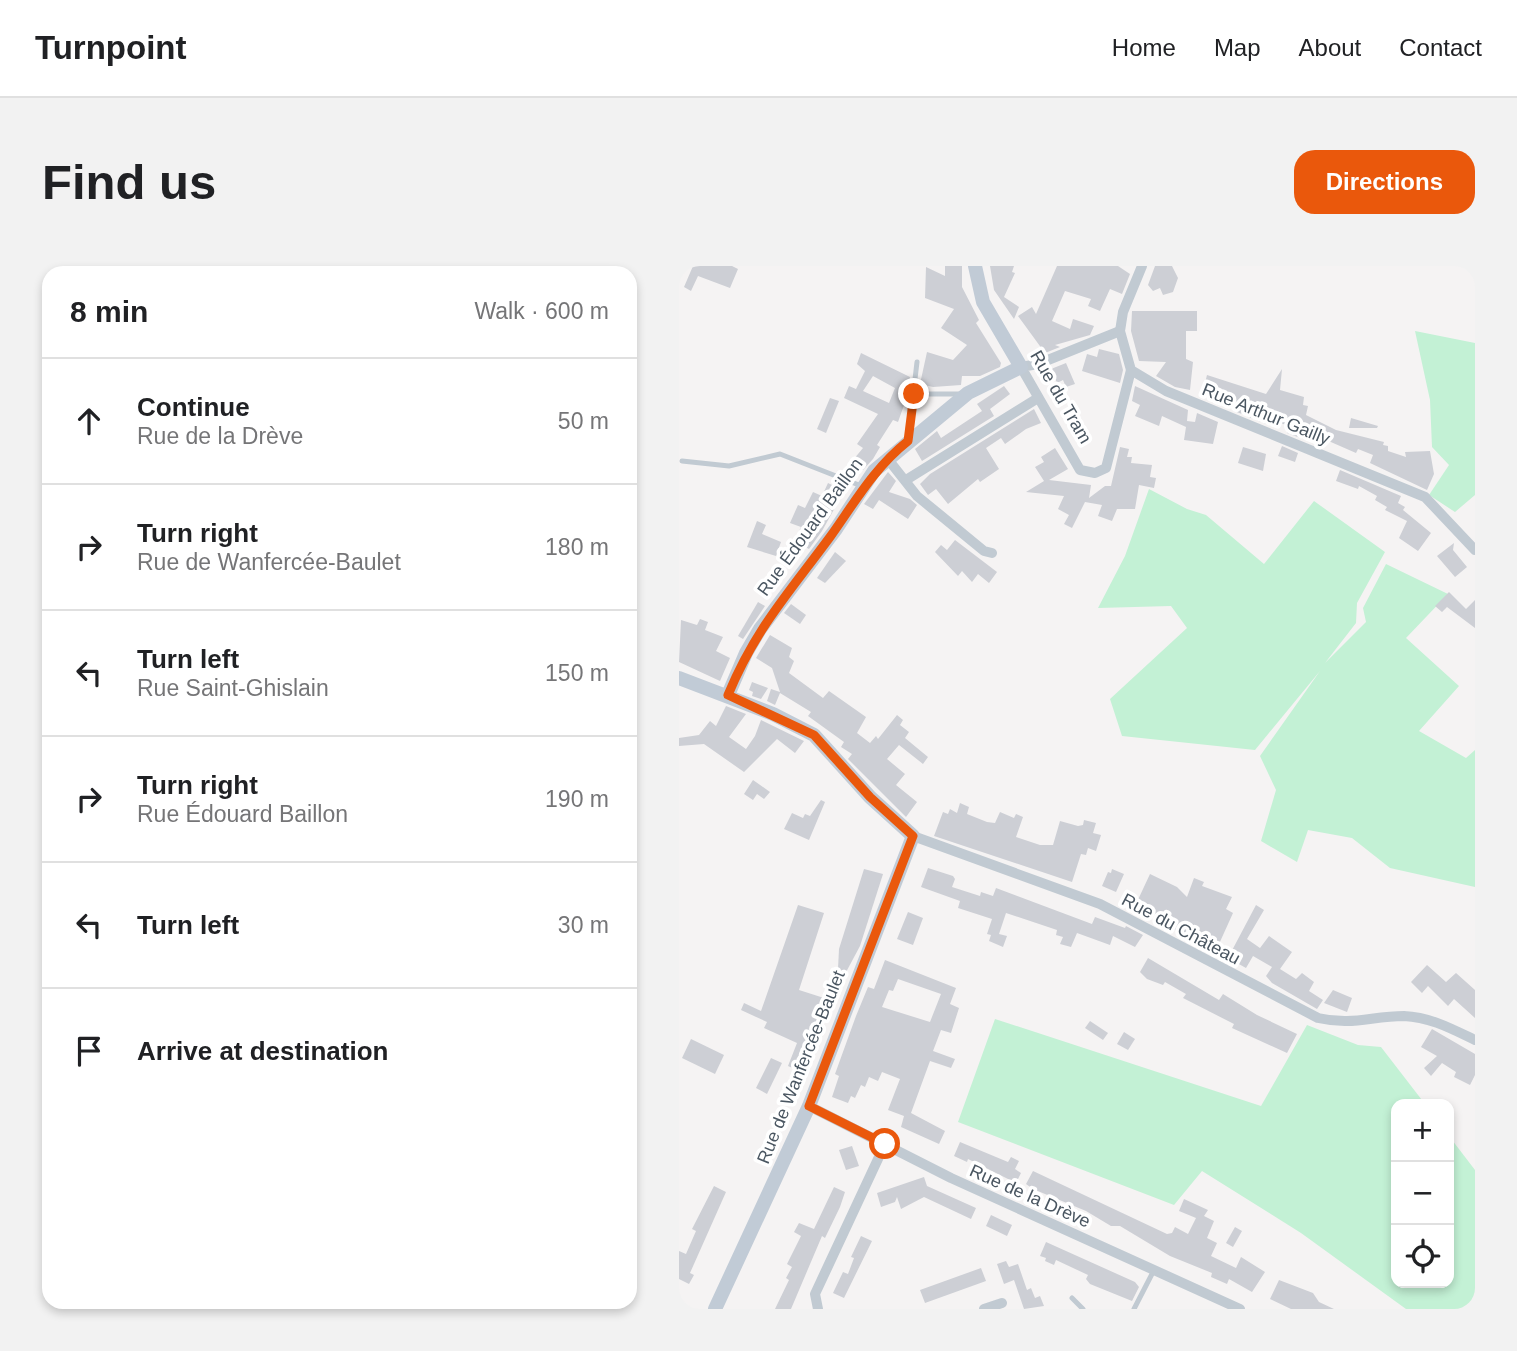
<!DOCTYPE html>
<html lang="en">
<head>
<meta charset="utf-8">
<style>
	:root { --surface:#fff; --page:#f2f2f2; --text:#202124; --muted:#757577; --line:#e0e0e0; --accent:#ea580c }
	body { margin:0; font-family:Arial,sans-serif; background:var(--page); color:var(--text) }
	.controls { position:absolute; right:21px; bottom:21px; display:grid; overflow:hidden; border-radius:14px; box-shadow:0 4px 10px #0003 }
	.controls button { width:63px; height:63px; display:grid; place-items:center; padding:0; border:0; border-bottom:2px solid var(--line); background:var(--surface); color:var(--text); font:35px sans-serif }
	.stop { position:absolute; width:21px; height:21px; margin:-16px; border:5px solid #ea580c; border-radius:50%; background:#fff }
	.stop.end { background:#ea580c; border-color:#fff; box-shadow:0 2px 7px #0008 }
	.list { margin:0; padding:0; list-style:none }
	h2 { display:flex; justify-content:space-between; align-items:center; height:91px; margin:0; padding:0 28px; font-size:30px }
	h2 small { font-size:23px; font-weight:400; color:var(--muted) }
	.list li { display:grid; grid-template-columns:46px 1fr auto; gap:21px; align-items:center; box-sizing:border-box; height:126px; padding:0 28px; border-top:2px solid var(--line) }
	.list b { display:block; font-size:26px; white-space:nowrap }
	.list p { margin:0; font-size:23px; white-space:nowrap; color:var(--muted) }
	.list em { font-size:23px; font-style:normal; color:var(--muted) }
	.icon { flex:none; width:38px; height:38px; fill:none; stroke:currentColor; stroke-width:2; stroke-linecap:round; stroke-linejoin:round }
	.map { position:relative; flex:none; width:796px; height:1043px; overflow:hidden; border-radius:21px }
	header { display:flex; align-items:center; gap:42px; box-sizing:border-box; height:98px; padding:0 35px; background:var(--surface); border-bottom:2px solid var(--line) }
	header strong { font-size:33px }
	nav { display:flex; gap:38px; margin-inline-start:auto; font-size:24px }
	.intro { display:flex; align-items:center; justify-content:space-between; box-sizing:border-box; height:168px; padding:0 42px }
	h1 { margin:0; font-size:49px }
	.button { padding:18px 32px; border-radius:21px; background:var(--accent); color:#fff; font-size:24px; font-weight:700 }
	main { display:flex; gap:42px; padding:0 42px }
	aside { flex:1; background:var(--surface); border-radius:21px; box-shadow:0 4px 10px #0003 }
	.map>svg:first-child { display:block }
</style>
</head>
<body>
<header>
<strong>Turnpoint</strong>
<nav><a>Home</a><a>Map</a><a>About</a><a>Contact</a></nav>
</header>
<div class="intro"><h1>Find us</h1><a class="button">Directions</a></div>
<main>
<aside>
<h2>8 min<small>Walk · 600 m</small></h2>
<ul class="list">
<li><svg class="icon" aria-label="ahead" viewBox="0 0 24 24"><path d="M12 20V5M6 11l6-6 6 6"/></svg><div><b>Continue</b><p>Rue de la Drève</p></div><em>50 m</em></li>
<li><svg class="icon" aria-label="right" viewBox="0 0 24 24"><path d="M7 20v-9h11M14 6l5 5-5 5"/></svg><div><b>Turn right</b><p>Rue de Wanfercée-Baulet</p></div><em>180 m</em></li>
<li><svg class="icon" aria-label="left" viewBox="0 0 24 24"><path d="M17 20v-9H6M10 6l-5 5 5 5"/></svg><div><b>Turn left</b><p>Rue Saint-Ghislain</p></div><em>150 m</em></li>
<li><svg class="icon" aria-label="right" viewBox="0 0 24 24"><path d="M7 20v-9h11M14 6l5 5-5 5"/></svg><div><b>Turn right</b><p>Rue Édouard Baillon</p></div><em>190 m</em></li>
<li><svg class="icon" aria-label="left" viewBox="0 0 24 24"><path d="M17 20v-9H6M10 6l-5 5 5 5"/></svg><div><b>Turn left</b></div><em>30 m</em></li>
<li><svg class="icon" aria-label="arrive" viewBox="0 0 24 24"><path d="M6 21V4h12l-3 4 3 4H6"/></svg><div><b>Arrive at destination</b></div></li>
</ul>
</aside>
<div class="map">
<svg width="796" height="1043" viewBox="0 0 796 1043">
	<rect width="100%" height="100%" fill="#f5f3f3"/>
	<g fill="#c3f1d5">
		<polygon points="736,65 796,77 796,229 776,246 750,229 770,199 753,181 751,134"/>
		<polygon points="470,223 508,243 527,249 585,298 635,235 706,286 678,337 677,357 646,397 687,356 684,342 707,298 769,328 727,372 780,420 740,465 787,492 796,484 796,621 711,602 673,572 629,564 618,596 582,575 597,524 581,490 641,405 576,484 443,470 431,433 508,362 492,340 419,342 446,290"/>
		<polygon points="316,753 582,840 628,759 679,779 702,781 746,838 717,838 717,1017 770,1017 770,870 796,904 796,1043 727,1043 622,967 523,905 495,939 279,856"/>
	</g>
	<g fill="#cdcfd5" fill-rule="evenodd">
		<polygon points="14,0 53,0 59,3 51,22 19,10 12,25 5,21"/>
		<polygon points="266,0 283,0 283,21 300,54 297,57 322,97 321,101 301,110 283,110 282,119 254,121 241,118 248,86 274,94 288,79 262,62 275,43 246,32 247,1 266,10"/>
		<polygon points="311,0 335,0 333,6 336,7 325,31 340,41 335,53 315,24"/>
		<polygon points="378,0 439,0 451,8 443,28 431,23 421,45 409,40 412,33 386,25 373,55 391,63 394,53 415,60 411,69 376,79 381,81 366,87 339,50 353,41 357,48"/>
		<polygon points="476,0 493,0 499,12 494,26 484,29 481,22 474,25 469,19"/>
		<polygon points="453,45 518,45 518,65 507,65 507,93 514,96 511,124 496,121 477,110 487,96 460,95 452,65"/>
		<polygon points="420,83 440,88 444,104 441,117 403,105 408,88 418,91"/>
		<path d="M182 87 231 111 229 128 219 156 214 154 198 179 201 181 194 193 184 204 179 201 177 205 169 200 184 182 178 178 199 148 165 132 170 120 177 123 186 105 178 98ZM194 110 216 122 210 137 184 125Z"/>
		<polygon points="387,97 396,118 387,121 384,114 378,117 372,103"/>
		<polygon points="603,103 601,124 625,131 624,139 629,140 627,149 657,164 705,176 704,179 709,180 709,185 727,191 726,186 751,185 755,208 748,224 691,197 694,189 679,183 677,187 645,173 643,179 624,173 608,167 610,160 593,154 592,160 553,144 555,139 523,129 528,109 587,128"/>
		<polygon points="325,120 331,128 311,143 315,150 243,195 236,183 258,165 262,172 303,145 298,138"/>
		<polygon points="456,120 509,144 508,155 516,156 518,147 539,156 534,178 505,174 507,161 483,150 480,160 456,150 461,139 453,135"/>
		<polygon points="151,132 160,135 147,167 138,163"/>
		<polygon points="355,143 362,157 347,163 326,178 322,172 307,182 320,203 301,216 299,213 269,238 257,223 249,229 241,218 251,208"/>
		<polygon points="672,152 699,160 698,162 670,162"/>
		<polygon points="603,180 619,187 616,196 599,190"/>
		<polygon points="441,181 450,183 448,191 453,191 452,197 473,199 471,211 477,212 475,222 460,219 456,243 438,243 433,255 419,250 423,239 406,236 393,262 385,258 390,249 379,243 385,230 347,226 365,215 356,201 365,196 362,191 376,182 389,203 370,214 412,219 410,232 426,220 432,220"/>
		<polygon points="564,181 587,188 584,205 559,197"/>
		<polygon points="661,204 722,230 719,237 726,241 724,244 752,267 739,285 720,272 728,255 706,244 708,241 696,234 698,230 680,220 679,223 657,215"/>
		<polygon points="209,206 217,215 210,226 231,233 238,239 229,253 200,234 194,243 185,238"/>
		<polygon points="158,216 168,220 143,265 130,283 115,275 122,261 111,257 119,239 126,242 134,226 143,230 149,217 155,220"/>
		<polygon points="78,255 87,259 83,268 102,276 97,290 68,281"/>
		<polygon points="276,274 318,306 310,317 299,308 293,316 283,305 279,310 256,286 262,279 268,284"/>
		<polygon points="775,277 774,284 788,301 776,311 758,290"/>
		<polygon points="156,286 167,295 146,317 138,312"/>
		<polygon points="770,326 787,343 796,334 796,362 768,341 763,346 756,340"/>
		<polygon points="79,336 86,340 64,373 59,370"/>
		<polygon points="112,338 127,349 121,358 105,347"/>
		<polygon points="21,353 29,356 26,364 44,371 37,385 51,392 41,415 0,396 2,354 18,359"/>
		<polygon points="91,369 113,382 110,391 115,395 110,407 144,432 150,425 187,451 178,467 191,477 197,470 199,473 218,449 224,454 221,459 230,466 226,472 249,491 244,498 220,479 208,493 226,508 217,519 238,536 227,551 169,493 173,488 162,481 165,476 129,450 132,446 101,427 96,439 88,435 92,423 101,426 93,402 77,392"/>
		<polygon points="73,416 89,422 82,433 73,430 74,426 70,424"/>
		<polygon points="47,440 67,448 50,471 67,483 76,470 82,454 125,475 116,487 98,473 65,506 25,478 0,480 0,472 20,469 31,455 37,460"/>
		<polygon points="74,514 91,526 85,533 78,528 74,534 65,528"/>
		<polygon points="142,534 146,536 130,574 105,563 113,547 124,552 126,548 131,550"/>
		<polygon points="281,537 290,541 288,548 308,556 316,557 321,546 335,552 337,548 344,551 337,571 361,579 374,579 381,555 399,560 404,559 405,554 417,557 414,567 422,569 417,585 409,582 407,589 402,588 393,616 255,570 264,546 269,548 271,543 278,547"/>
		<polygon points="249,602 274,610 276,613 273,621 301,630 302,626 314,630 317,622 413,658 416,651 446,662 447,660 464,669 456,681 434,670 431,679 398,667 392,681 381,678 384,671 377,669 378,664 327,647 320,668 328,670 324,681 310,675 312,669 308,668 313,653 279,642 281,635 242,621"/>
		<polygon points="185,603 204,608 181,680 158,723 160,683"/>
		<polygon points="433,603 445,608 437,626 423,620 429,606 432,607"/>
		<polygon points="471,608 498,621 508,631 515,612 525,616 523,620 553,631 547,643 554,647 540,678 525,668 520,676 490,661 473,650 475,647 457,638"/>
		<polygon points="119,639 145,647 120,724 145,732 133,767 138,769 124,807 109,800 118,777 85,762 88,756 62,744 65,737 82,745"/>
		<polygon points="577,639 585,644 568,673 581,682 590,670 613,686 601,703 617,713 623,707 635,716 630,725 644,734 638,743 593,717 587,710 593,701 574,690 567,702 549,692"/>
		<polygon points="229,646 244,652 234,679 218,673"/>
		<polygon points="469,692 540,734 544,728 578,749 618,768 608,787 553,762 555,758 504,732 507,728 486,716 484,719 468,713 461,706"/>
		<path d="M206 694 277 722 271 738 280 742 272 767 262 764 254 785 276 793 272 802 251 795 232 847 266 865 260 878 222 861 225 850 209 844 221 813 203 806 199 815 190 811 186 821 182 819 176 832 172 830 169 837 153 831 160 810 156 808 177 750 189 721 195 723ZM219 713 262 728 251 756 203 741 210 724 214 725Z"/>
		<polygon points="748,699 767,716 777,707 796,724 796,752 775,733 769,740 749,720 743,727 732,716"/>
		<polygon points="654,724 673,732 668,746 645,737"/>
		<polygon points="411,755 429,767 424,774 406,762"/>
		<polygon points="753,763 796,788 796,809 791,819 775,811 777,806 763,797 752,810 745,802 758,790 742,781"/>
		<polygon points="445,766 456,773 449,784 438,778"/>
		<polygon points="12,773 45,789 36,808 3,792"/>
		<polygon points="92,792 103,797 88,828 77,822"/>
		<polygon points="281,876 329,896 332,891 340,895 336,903 342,907 337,917 289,893 288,896 275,890"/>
		<polygon points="173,880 180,900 167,904 160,884"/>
		<polygon points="354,905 488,968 493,967 496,961 509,968 517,952 500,945 505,933 529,944 525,950 535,955 528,972 538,977 532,990 557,1002 562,991 586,1006 573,1026 550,1013 548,1018 532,1011 533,1007 491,990 441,960 432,960 407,945 354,923 347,918"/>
		<polygon points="245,911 248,920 297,942 292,953 245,931 222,943 218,931 216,936 202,941 198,927"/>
		<polygon points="35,920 47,926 11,1007 15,1009 10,1018 0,1013 0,985 7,988 17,965 13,963"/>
		<polygon points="155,921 166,926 161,941 146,972 143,970 112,1043 96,1043 110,1014 107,1012 113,1001 108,998 122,970 115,966 120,957 135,963"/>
		<polygon points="312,949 333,959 328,970 307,960"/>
		<polygon points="556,961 563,965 554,981 547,977"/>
		<polygon points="182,970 193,975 165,1032 154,1027 164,1006 169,1008 175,992 172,991"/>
		<polygon points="367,976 456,1016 460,1021 453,1035 411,1018 407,1013 409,1009 377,994 375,999 366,995 367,992 361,990"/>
		<polygon points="327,995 330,1001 339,998 348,1024 352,1022 356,1032 361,1030 365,1040 345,1043 335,1014 325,1018 318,998"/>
		<polygon points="302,1002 307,1015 246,1037 241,1024"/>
		<polygon points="600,1014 634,1027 640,1036 655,1043 612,1043 591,1033"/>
	</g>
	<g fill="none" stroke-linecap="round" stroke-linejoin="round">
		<g stroke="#c1cad2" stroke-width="5">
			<polyline points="235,128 282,128"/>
			<polyline points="229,173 238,96"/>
			<polyline points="3,195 50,200 101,188 185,221"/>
			<polyline points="393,1032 404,1043"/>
			<polyline points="455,1043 475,1004"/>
		</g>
		<g stroke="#c1cad2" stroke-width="10">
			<polyline points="463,0 444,46 441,65 452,104 487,125 746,231 796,284"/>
			<polyline points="441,65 359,98 342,101 401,204 416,207 427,202 452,104"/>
			<polyline points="208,192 238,230 305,285 313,287"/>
			<polyline points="227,214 359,132"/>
			<path d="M234 570 421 638 639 752C674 760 692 750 725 750 751 751 773 763 796 774"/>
			<polyline points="130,840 272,912 561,1043"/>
			<polyline points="139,1043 136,1028 206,878"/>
			<polyline points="305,1043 323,1037"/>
		</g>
		<g stroke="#c1cbd6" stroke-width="14">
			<polyline points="0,412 94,448 135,469 191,531 234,570 130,840 36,1043"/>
			<polyline points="49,429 67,387 81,363 157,263 195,205 289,127 342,101 304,36 296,0"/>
		</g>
	</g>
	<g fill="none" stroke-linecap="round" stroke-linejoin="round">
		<path stroke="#ea580c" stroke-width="9" d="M206 878 130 840 234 570 191 531 135 469 49 429C77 362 109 328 151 271 176 236 195 202 229 175L235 128"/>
	</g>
	<g text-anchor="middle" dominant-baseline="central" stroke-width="7" stroke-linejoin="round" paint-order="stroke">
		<g font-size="18" fill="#4a5661" stroke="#fff">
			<text transform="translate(382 131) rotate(60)">Rue du Tram</text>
			<text transform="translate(587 148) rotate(22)">Rue Arthur Gailly</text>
			<text transform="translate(131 261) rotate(-54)">Rue Édouard Baillon</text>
			<text transform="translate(502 663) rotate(28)">Rue du Château</text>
			<text transform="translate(122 801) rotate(-68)">Rue de Wanfercée-Baulet</text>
			<text transform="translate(351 930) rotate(24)">Rue de la Drève</text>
		</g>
	</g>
</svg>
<div class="controls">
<button>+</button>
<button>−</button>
<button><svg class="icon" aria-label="locate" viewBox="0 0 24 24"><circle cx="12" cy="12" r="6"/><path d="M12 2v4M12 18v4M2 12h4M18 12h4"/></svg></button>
</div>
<div class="stop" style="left:206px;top:878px"></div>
<div class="stop end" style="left:235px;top:128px"></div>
</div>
</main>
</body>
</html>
